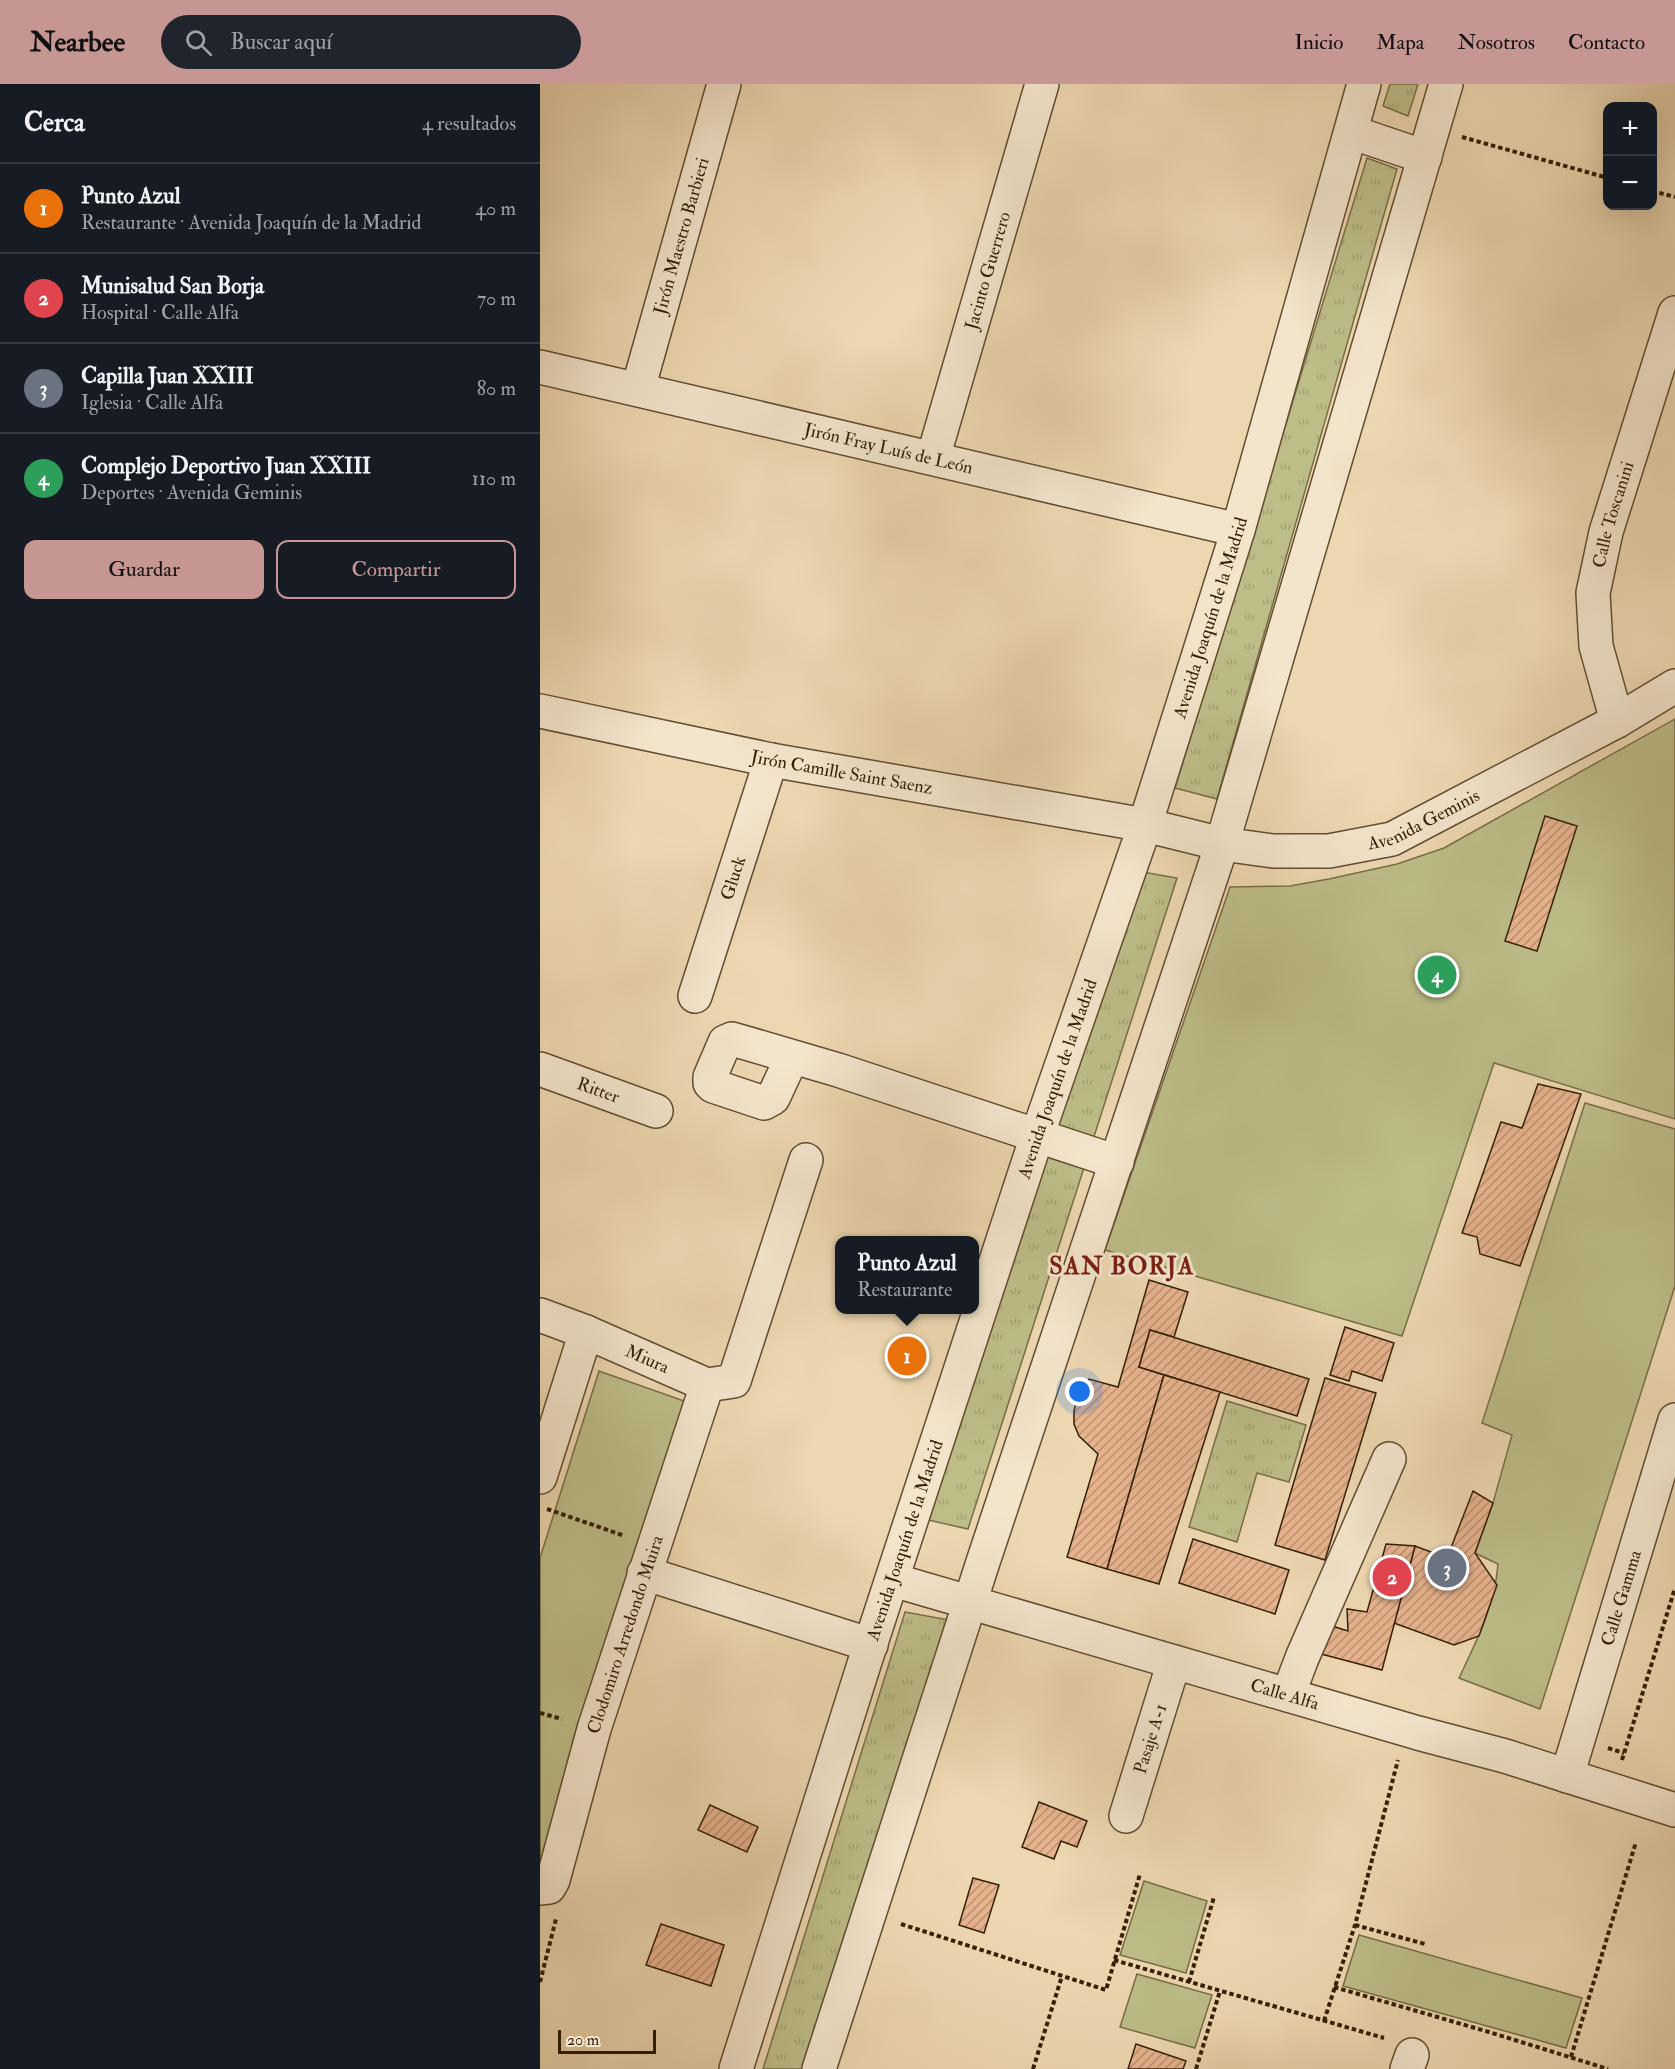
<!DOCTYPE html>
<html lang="es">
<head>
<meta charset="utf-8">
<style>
	:root { --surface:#171b24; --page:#20242c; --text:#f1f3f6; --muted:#9ea1a6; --line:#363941; --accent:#c59692 }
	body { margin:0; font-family:"IM FELL Double Pica",serif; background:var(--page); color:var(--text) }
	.controls { position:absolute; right:18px; top:18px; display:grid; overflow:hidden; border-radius:12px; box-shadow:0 6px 24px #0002 }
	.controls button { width:54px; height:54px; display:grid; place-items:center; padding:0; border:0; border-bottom:2px solid var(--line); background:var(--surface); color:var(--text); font:30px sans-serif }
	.scale { position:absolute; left:18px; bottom:15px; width:98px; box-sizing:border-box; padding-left:6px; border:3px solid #341f05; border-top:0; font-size:16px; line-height:21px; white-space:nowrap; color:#341f05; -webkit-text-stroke:4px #f3e5cc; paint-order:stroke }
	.you { position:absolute; left:540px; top:1308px; width:21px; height:21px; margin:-15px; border:4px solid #fff; border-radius:50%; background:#1a73e8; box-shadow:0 0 0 9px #1a73e833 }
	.badge { display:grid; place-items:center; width:39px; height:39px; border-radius:50%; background:var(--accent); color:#fff; font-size:20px; font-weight:700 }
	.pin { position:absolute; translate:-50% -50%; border:3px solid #fff; box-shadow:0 2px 6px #0006 }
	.popup { position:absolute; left:295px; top:1152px; width:144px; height:78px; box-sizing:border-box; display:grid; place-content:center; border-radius:12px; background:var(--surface); filter:drop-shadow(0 2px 4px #0005); font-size:20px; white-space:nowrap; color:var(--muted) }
	.popup b { font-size:22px; color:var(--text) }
	.popup::after { content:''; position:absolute; left:50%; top:100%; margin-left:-12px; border:12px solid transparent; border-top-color:var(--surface) }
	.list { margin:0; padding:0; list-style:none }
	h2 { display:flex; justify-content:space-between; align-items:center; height:78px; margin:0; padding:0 24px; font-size:26px }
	h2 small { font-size:20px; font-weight:400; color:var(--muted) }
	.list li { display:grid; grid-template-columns:39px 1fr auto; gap:18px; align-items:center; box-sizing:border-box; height:90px; padding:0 24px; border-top:2px solid var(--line) }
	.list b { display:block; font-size:22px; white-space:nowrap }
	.list p { margin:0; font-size:20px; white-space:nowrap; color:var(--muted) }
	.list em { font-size:20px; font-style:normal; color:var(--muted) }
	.actions { display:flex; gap:12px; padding:18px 24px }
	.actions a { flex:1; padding:14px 0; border:2px solid var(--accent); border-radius:12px; text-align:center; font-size:21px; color:var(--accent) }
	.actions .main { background:var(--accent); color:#111 }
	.icon { flex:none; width:33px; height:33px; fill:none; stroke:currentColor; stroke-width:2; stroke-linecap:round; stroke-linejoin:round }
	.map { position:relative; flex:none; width:1135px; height:1985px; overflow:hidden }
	header { display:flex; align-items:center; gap:36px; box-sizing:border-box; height:84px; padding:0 30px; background:var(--accent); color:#111 }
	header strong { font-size:28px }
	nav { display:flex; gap:33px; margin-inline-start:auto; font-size:21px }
	.search { width:420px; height:54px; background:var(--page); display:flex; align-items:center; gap:15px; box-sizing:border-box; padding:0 21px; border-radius:33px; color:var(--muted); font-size:22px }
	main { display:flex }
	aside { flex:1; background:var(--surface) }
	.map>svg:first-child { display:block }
</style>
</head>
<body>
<header>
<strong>Nearbee</strong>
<div class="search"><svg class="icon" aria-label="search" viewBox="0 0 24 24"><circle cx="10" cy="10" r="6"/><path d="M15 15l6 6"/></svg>Buscar aquí</div>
<nav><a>Inicio</a><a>Mapa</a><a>Nosotros</a><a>Contacto</a></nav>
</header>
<main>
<aside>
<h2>Cerca<small>4 resultados</small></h2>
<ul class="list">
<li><span class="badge" style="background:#e8710a">1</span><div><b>Punto Azul</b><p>Restaurante · Avenida Joaquín de la Madrid</p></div><em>40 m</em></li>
<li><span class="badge" style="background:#e0444e">2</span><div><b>Munisalud San Borja</b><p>Hospital · Calle Alfa</p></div><em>70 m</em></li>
<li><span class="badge" style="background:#6b7280">3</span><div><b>Capilla Juan XXIII</b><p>Iglesia · Calle Alfa</p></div><em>80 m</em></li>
<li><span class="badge" style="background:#2e9e5b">4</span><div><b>Complejo Deportivo Juan XXIII</b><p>Deportes · Avenida Geminis</p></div><em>110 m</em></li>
</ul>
<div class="actions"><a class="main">Guardar</a><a>Compartir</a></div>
</aside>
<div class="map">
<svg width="1135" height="1985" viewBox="0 0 1135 1985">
	<defs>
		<pattern id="grass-tufts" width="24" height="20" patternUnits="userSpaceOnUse" patternTransform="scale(1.5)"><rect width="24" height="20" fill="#bdbd88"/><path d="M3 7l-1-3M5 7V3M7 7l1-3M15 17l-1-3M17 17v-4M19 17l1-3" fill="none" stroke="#a3a274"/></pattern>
		<pattern id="building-hatch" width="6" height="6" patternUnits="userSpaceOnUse" patternTransform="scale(1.5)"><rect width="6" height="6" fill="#e7b38d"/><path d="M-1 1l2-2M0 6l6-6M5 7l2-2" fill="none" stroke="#bc9171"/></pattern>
	</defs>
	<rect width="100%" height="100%" fill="#edd7b1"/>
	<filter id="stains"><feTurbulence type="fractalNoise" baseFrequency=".00333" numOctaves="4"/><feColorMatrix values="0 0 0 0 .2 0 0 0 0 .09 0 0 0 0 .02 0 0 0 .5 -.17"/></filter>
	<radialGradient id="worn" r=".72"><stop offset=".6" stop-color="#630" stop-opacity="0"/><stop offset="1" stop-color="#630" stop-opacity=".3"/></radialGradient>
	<g fill="url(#grass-tufts)" stroke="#786e46" stroke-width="1.5">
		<polygon points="850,0 878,0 868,32 843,22"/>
		<polygon points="827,74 857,85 677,715 635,704"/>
		<polygon points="597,787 637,794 428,1445 388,1436"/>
		<polygon points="687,1317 766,1341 749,1398 717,1389 697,1458 649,1443"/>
		<polygon points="365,1528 409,1536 265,1985 223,1985"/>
	</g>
	<g fill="#bdbd88" stroke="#786e46" stroke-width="1.5">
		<polygon points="1135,635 1135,1035 954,979 862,1252 565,1166 690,803 750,802 789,795 857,780 904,764"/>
		<path d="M1045 1019 1135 1045V1202L1000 1625 919 1594C936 1558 955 1521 958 1480L935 1469 953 1419 972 1351 942 1339Z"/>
		<polygon points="59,1287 144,1317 0,1778 0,1474"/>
		<polygon points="604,1797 667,1817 646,1889 580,1871"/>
		<polygon points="819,1851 1042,1914 1026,1964 803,1902"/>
		<polygon points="597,1890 672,1911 655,1964 580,1943"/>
	</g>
	<g fill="url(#building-hatch)" stroke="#341f05" stroke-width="1.5">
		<polygon points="1005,732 1037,742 997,867 965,857"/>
		<polygon points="998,1000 1041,1010 980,1182 940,1170 937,1153 922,1149 961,1038 982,1044"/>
		<polygon points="609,1196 648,1208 634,1253 610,1246 599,1283 624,1291 567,1485 527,1473 558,1370 539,1352 534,1340 534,1327 537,1313 549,1295 578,1303"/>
		<polygon points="805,1243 854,1259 842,1297 812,1287 809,1297 790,1291"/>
		<polygon points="610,1246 769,1295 757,1332 599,1283"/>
		<polygon points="624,1291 680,1308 619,1500 567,1485"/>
		<polygon points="785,1294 836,1309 785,1476 735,1461"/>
		<polygon points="933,1407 953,1419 935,1469 957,1501 939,1552 914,1561 854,1539 875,1462 907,1474"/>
		<polygon points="653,1455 749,1486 735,1530 639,1499"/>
		<polygon points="846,1460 875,1462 842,1586 781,1570 792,1542 808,1547 807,1525 827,1528"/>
		<polygon points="499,1718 547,1737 537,1763 521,1757 514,1775 482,1763"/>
		<polygon points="170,1721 218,1743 207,1768 158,1746"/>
		<polygon points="433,1794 459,1801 444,1849 419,1841"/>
		<polygon points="121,1840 184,1861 171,1902 106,1881"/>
		<polygon points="596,1960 646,1977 643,1985 588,1985"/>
	</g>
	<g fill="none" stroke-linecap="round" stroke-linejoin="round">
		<defs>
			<g id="minor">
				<polyline points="811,48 885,73"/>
				<path id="s1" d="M0 283 698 446"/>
				<path id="s2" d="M98 305 184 0"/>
				<path id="s3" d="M393 374 502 0"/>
				<path id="s4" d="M0 627 231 676 605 741 682 760 733 767H789L852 755 1077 637 1135 602"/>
				<path id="s5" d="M1077 637 1056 562 1053 509 1066 448 1135 229"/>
				<path id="s6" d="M155 912 231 676"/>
				<polyline points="252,973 233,1014 224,1019 173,1002 170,999 170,993 185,958 192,955 298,986 577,1078"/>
				<path id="s7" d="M0 985 116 1027"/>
				<path id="s8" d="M0 1231 46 1248 167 1301 194 1297 266 1076"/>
				<polyline points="0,1393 46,1248"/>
				<polyline points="104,1489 331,1561"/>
				<path id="s9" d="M353 1496 878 1649 965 1672 1135 1726"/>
				<polyline points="748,1611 762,1574 849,1375"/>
				<path id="s10" d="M1027 1692 1135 1336"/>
				<path id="s11" d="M586 1732 634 1578"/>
				<path id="s12" d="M0 1804 9 1803 13 1796 54 1645 167 1301"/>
				<path id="s13" d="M196 1985 326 1574 497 1052 605 741 698 446 824 0"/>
				<polyline points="279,1985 443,1478 682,760 906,0"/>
				<polyline points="867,1985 872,1971"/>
			</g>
		</defs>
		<use href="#minor" stroke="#624d30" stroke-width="36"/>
		<g stroke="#341f05" stroke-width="4" stroke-dasharray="4.5 3" stroke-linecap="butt">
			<polyline points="922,53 1068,94"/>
			<polyline points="1112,107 1135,113"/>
			<polyline points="7,1425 85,1452"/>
			<polyline points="0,1629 22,1635"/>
			<polyline points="1068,1664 1084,1669"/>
			<polyline points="1082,1676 1135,1504"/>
			<polyline points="361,1840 566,1906 600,1790"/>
			<polyline points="815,1841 885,1860"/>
			<polyline points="574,1876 844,1954"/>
			<polyline points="0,1898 16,1835"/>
			<polyline points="649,1898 674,1813"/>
			<polyline points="794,1903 949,1948 1068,1985"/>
			<polyline points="784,1937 815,1841 858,1676"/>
			<polyline points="1031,1973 1096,1758"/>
			<polyline points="493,1985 522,1892"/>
			<polyline points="656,1985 680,1907"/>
		</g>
		<use href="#minor" stroke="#f3e5cc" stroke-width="33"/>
	</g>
	<g text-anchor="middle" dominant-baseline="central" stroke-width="6" stroke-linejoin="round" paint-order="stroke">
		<g font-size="18" fill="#341f05" stroke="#f3e5cc">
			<text stroke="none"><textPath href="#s2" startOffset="159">Jirón Maestro Barbieri</textPath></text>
			<text stroke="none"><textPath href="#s3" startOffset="195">Jacinto Guerrero</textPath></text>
			<text stroke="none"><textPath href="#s1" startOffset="358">Jirón Fray Luís de León</textPath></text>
			<text stroke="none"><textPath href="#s5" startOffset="212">Calle Toscanini</textPath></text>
			<text stroke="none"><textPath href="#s13" startOffset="1527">Avenida Joaquín de la Madrid</textPath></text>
			<text stroke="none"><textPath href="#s4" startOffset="308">Jirón Camille Saint Saenz</textPath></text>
			<text stroke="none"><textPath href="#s4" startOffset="903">Avenida Geminis</textPath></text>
			<text stroke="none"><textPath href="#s6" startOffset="124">Gluck</textPath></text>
			<text stroke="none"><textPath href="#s13" startOffset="1041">Avenida Joaquín de la Madrid</textPath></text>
			<text stroke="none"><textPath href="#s7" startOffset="62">Ritter</textPath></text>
			<text stroke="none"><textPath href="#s8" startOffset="116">Miura</textPath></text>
			<text stroke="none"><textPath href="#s13" startOffset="555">Avenida Joaquín de la Madrid</textPath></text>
			<text stroke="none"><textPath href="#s10" startOffset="186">Calle Gamma</textPath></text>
			<text stroke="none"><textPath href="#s12" startOffset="273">Clodomiro Arredondo Muira</textPath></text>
			<text stroke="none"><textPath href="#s9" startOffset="408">Calle Alfa</textPath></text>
			<text stroke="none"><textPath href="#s11" startOffset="81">Pasaje A-1</textPath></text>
		</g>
		<g font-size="24" font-weight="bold" letter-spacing="1.5" fill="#7a1f14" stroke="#f3e5cc">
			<text x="582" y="1182">SAN BORJA</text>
		</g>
	</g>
	<rect width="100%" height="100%" filter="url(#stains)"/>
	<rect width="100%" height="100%" fill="url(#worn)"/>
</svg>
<div class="controls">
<button>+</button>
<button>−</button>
</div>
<div class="scale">20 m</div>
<div class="you"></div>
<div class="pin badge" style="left:367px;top:1272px;background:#e8710a">1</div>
<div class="popup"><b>Punto Azul</b>Restaurante</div>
<div class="pin badge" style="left:852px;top:1493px;background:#e0444e">2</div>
<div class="pin badge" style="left:907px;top:1484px;background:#6b7280">3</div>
<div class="pin badge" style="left:897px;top:891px;background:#2e9e5b">4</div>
</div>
</main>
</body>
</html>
